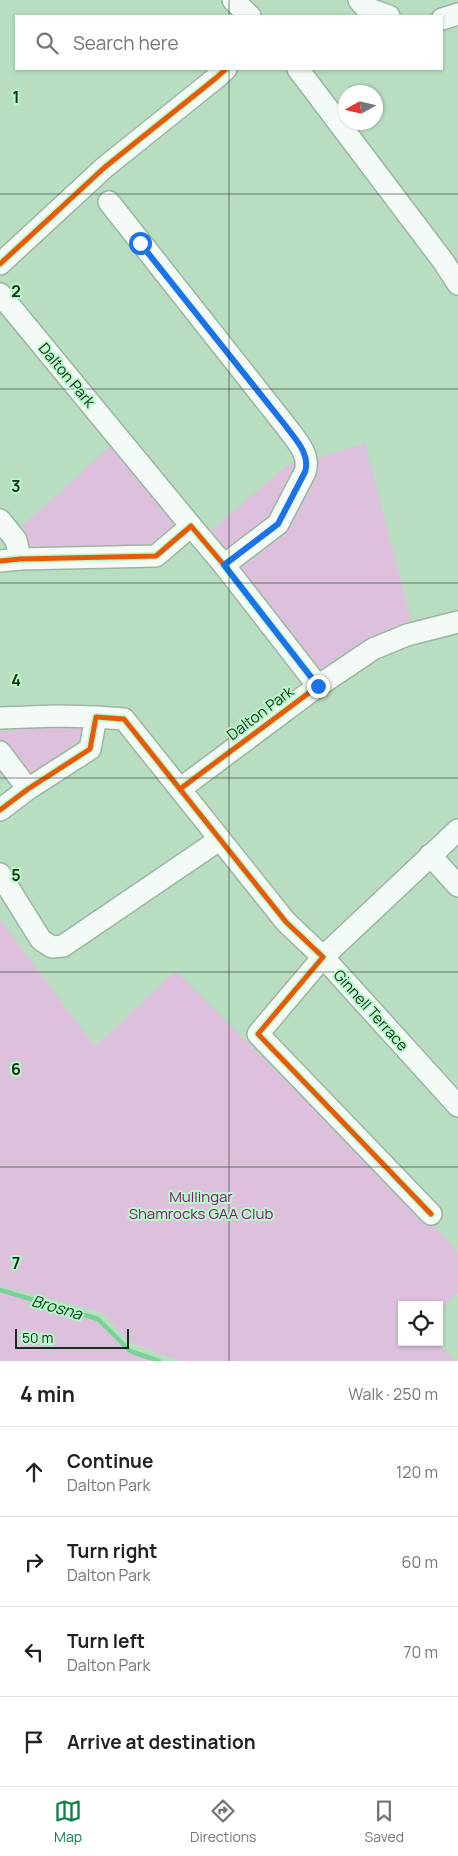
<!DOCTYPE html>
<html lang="en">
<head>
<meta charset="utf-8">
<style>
	:root { --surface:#fff; --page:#f2f2f2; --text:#222; --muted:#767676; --line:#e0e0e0; --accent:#0b8043 }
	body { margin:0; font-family:Manrope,sans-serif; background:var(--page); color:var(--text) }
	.controls { position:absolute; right:15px; bottom:15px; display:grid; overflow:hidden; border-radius:0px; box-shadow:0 1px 4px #0004 }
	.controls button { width:45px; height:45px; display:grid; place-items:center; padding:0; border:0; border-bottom:1px solid var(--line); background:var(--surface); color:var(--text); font:25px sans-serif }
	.compass { position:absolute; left:338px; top:85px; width:45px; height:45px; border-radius:50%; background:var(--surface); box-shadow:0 1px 4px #0004; rotate:262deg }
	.scale { position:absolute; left:15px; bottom:12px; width:114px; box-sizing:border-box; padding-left:5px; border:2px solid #142e1b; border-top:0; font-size:14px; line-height:18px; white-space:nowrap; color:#142e1b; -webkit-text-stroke:4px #b7f9c6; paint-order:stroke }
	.stop { position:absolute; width:15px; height:15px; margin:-11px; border:4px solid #1a73e8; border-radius:50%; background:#fff }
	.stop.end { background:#1a73e8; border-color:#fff; box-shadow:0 1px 5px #0008 }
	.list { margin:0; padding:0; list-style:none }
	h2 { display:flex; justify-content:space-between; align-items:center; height:65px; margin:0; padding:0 20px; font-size:21px }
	h2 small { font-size:16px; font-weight:400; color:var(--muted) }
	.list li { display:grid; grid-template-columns:32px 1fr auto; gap:15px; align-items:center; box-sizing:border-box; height:90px; padding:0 20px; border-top:1px solid var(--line) }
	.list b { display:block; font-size:19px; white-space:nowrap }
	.list p { margin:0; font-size:16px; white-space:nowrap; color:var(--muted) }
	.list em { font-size:16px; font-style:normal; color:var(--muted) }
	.icon { flex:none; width:28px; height:28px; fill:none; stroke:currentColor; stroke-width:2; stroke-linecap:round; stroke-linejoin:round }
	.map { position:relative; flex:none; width:458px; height:1361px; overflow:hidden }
	.search { position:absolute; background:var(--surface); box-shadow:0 1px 4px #0004; left:15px; right:15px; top:15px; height:55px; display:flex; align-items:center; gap:12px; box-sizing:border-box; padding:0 18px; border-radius:0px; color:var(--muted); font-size:19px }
	.sheet { height:425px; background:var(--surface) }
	nav { display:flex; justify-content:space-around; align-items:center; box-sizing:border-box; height:70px; border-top:1px solid var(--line); background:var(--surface); font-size:14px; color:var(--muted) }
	nav a { display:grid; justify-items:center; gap:2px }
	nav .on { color:var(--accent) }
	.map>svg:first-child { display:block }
</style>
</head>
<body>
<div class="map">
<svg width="458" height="1361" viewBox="0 0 458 1361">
	<rect width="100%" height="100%" fill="#b9ddc1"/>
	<g fill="#ddc0db">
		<polygon points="365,444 411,620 343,656 322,670 316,668 209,532 286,466"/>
		<polygon points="112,445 179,525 152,548 29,550 23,525"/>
		<polygon points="82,723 83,737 21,783 0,753 0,732"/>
		<polygon points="0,919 95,1047 175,971 435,1227 458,1253 458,1293 439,1310 439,1305 402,1305 402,1342 437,1342 455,1361 180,1361 130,1342 101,1312 0,1286"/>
		<polygon points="0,1290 98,1319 130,1351 159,1361 0,1361"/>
	</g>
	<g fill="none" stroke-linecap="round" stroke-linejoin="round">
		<polyline stroke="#76d492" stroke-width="4.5" points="0,1290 98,1319 130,1351 159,1361"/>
		<defs>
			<g id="minor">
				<polyline points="233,0 250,16"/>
				<polyline points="359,0 366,8 389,16"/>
				<polyline points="442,19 458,14"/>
				<polyline points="298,69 443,261 458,284"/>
				<path d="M109 202 285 425C295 439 311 454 305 472L278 524 224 565"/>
				<polyline points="0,264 105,167 216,78 226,69"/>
				<polyline points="0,294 191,526"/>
				<polyline points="0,520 16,540 20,559"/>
				<polyline points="0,561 20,559 156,556 191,526 224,565 318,686 180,789"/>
				<polyline points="318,686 373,649 407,635 458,622"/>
				<polyline points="0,718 57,716 96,717"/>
				<polyline points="0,752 28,789"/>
				<polyline points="0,810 28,789 90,749 96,717 124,719 286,922 323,957 258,1034 431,1214"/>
				<polyline points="458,830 323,957 458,1106"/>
				<polyline points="430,855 458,886"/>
				<polyline points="0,874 41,940 52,947 63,946 219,840"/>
			</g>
		</defs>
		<use href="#minor" stroke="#9ab6a1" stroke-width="24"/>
		<use href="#minor" stroke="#f4faf6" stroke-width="21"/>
		<defs>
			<g id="cycleway">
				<polyline points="0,264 105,167 216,78 226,69"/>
				<polyline points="0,561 20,559 156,556 191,526 224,565 318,686 180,789"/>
				<polyline points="0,810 28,789 90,749 96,717 124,719 286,922 323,957 258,1034 431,1214"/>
			</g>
		</defs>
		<use href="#cycleway" stroke="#b7f9c6" stroke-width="8"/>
		<use href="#cycleway" stroke="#e8590c" stroke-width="5"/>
	</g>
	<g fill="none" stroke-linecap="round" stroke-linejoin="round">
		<path stroke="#1a73e8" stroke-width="6" d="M140 243 285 425C295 439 311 454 305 472L278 524 224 565 318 686"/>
	</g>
	<path fill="none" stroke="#142e1b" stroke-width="1" stroke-opacity="0.55" d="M229 0V16M229 69V1361M0 194H458M0 389H458M0 583H458M0 778H458M0 972H458M0 1167H458"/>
	<g text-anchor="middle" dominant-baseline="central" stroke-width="4" stroke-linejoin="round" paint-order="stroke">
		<g font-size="15" fill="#142e1b" stroke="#b7f9c6">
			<text transform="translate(67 375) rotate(50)">Dalton Park</text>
			<text transform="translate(260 713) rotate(-37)">Dalton Park</text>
			<text transform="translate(371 1010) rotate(48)">Ginnell Terrace</text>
		</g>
		<g font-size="15" fill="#8a1483" stroke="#b7f9c6">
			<text x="201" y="1196">Mullingar<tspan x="201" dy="17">Shamrocks GAA Club</tspan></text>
		</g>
		<g font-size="16" font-style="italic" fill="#0d3e1e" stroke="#b7f9c6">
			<text transform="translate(57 1307) rotate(16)">Brosna</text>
		</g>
	</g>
	<g font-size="16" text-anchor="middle" font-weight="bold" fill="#142e1b" stroke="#b7f9c6" stroke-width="4" stroke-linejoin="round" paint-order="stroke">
		<text x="16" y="103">1</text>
		<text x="16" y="297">2</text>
		<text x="16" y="492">3</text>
		<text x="16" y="686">4</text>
		<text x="16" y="881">5</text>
		<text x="16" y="1075">6</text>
		<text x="16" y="1269">7</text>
	</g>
</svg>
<div class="controls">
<button><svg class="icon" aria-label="locate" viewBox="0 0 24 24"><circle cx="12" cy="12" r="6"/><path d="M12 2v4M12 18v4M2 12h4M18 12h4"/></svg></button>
</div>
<svg class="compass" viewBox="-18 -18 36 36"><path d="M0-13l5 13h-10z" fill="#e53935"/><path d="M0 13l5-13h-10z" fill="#767676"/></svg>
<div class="scale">50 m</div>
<div class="stop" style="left:140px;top:243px"></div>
<div class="stop end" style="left:318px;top:686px"></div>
<div class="search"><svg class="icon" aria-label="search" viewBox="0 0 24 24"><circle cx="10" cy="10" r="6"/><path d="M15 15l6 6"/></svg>Search here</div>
</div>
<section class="sheet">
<h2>4 min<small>Walk · 250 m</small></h2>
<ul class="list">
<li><svg class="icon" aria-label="ahead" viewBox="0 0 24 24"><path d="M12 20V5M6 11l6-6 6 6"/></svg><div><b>Continue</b><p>Dalton Park</p></div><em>120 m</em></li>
<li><svg class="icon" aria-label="right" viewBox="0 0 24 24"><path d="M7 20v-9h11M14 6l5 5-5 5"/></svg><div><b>Turn right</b><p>Dalton Park</p></div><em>60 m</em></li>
<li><svg class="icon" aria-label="left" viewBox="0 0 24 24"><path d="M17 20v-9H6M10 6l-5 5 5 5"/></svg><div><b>Turn left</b><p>Dalton Park</p></div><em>70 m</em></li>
<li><svg class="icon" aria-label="arrive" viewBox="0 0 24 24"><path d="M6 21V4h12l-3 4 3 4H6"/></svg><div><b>Arrive at destination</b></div></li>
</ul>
</section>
<nav>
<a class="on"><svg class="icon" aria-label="map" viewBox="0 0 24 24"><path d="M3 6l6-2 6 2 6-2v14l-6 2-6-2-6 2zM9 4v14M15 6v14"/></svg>Map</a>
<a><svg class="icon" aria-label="directions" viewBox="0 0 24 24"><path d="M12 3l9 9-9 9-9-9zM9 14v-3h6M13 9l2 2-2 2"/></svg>Directions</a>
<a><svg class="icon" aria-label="saved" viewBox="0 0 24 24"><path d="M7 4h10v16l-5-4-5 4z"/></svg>Saved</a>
</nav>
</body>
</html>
